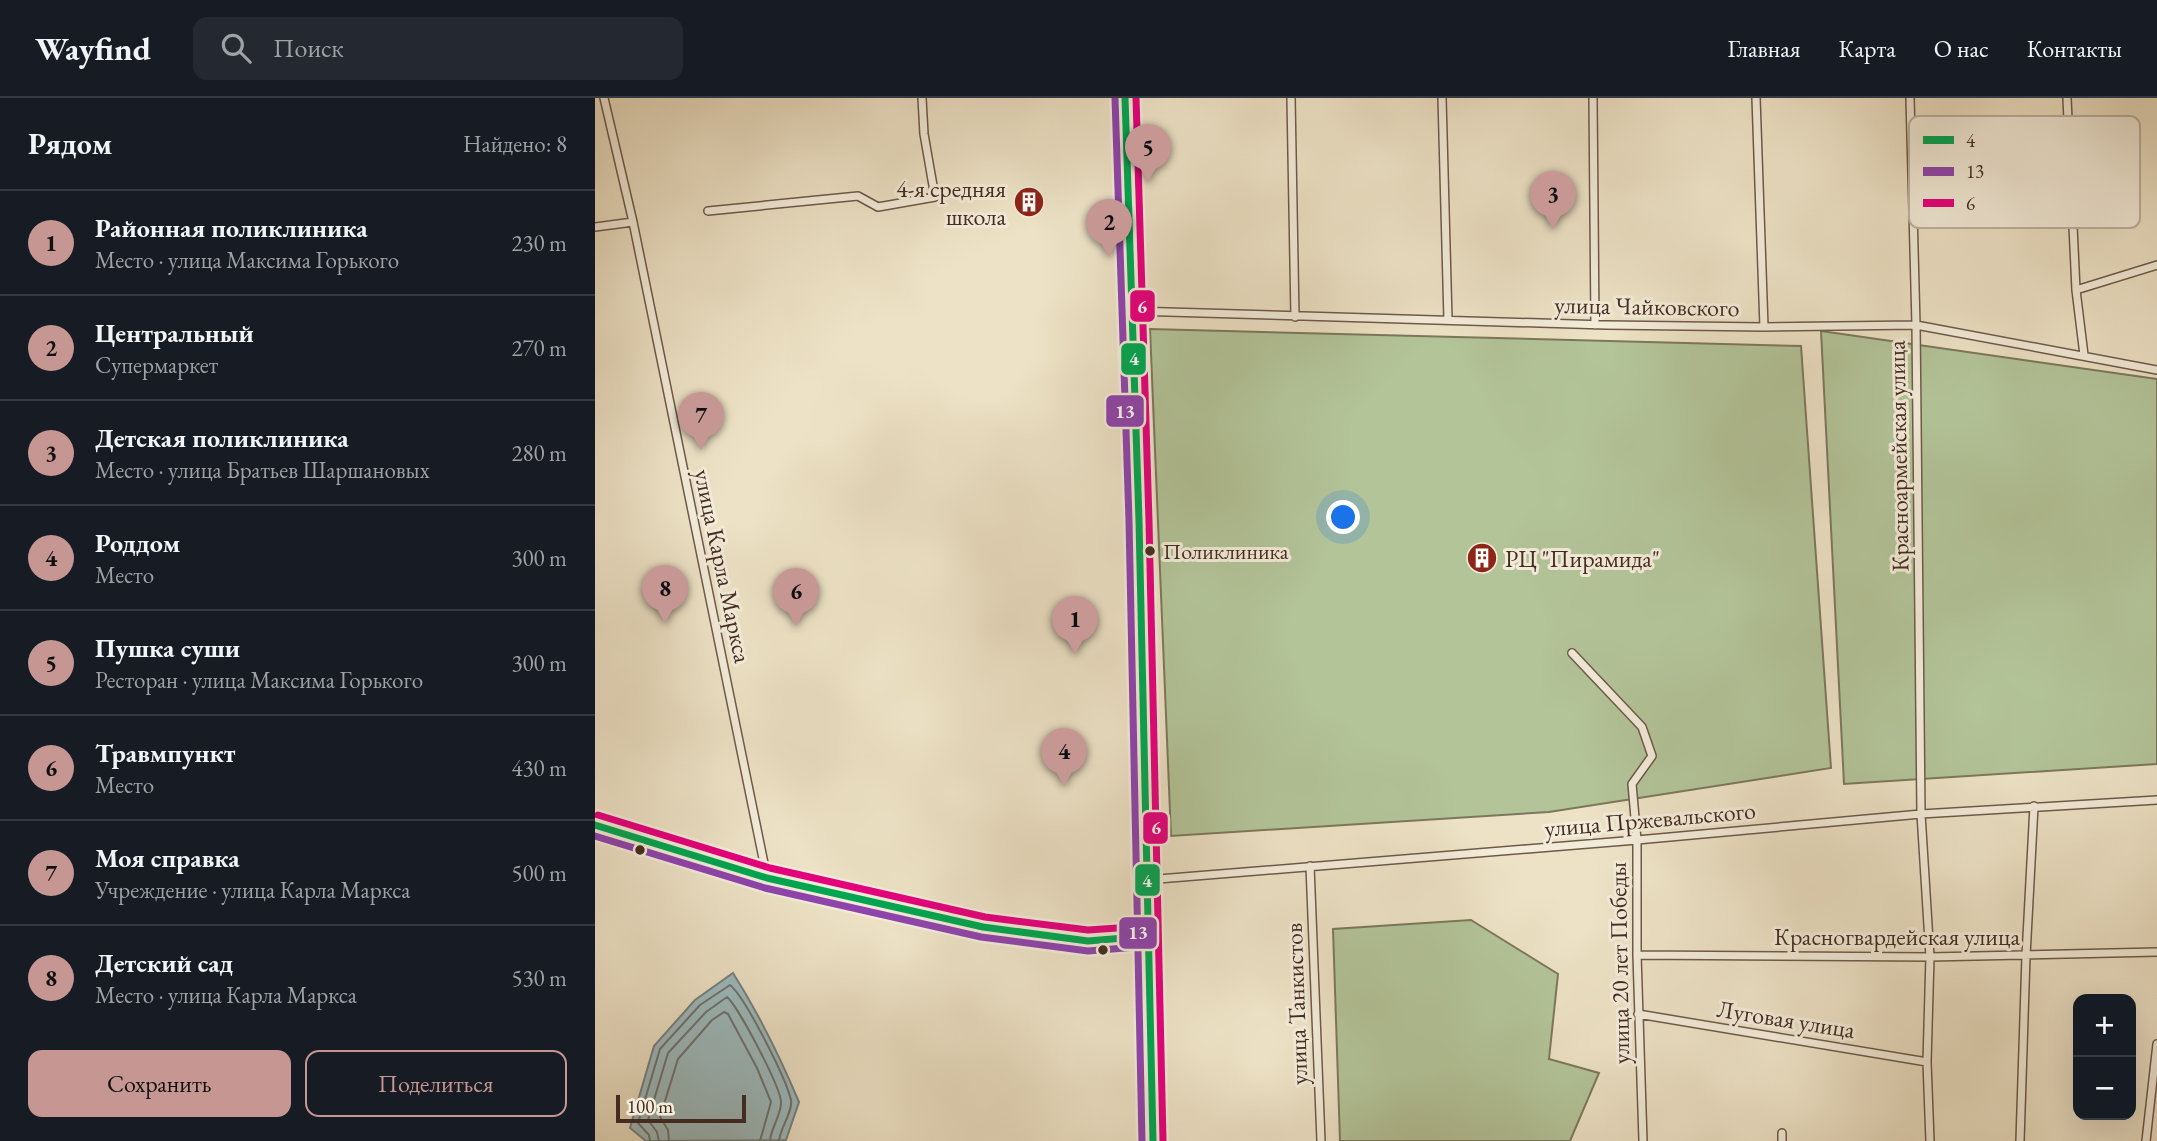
<!DOCTYPE html>
<html lang="ru">
<head>
<meta charset="utf-8">
<style>
  :root { --surface:#171b24; --page:#242831; --text:#f1f3f6; --muted:#9ea1a6; --line:#363941; --accent:#c59692 }
  body { margin:0; font-family:"EB Garamond",serif; background:var(--page); color:var(--text) }
  .controls { position:absolute; right:21px; bottom:21px; display:grid; overflow:hidden; border-radius:14px; box-shadow:0 7px 28px #0002 }
  .controls button { width:63px; height:63px; display:grid; place-items:center; padding:0; border:0; border-bottom:2px solid var(--line); background:var(--surface); color:var(--text); font:35px sans-serif }
  .scale { position:absolute; left:21px; bottom:18px; width:130px; box-sizing:border-box; padding-left:7px; border:4px solid #442c21; border-top:0; font-size:19px; line-height:24px; white-space:nowrap; color:#442c21; -webkit-text-stroke:5px #f3ecda; paint-order:stroke }
  .you { position:absolute; left:749px; top:420px; width:24px; height:24px; margin:-18px; border:5px solid #fff; border-radius:50%; background:#1a73e8; box-shadow:0 0 0 10px #1a73e833 }
  .badge { display:grid; place-items:center; width:46px; height:46px; border-radius:50%; background:var(--accent); color:#111; font-size:23px; font-weight:700 }
  .pin { position:absolute; translate:-50% -58px; filter:drop-shadow(0 2px 4px #0008) }
  .pin::after { content:''; position:absolute; top:37px; width:24px; height:21px; background:inherit; clip-path:polygon(0 0,100% 0,50% 100%) }
  .list { margin:0; padding:0; list-style:none }
  h2 { display:flex; justify-content:space-between; align-items:center; height:91px; margin:0; padding:0 28px; font-size:30px }
  h2 small { font-size:23px; font-weight:400; color:var(--muted) }
  .list li { display:grid; grid-template-columns:46px 1fr auto; gap:21px; align-items:center; box-sizing:border-box; height:105px; padding:0 28px; border-top:2px solid var(--line) }
  .list b { display:block; font-size:26px; white-space:nowrap }
  .list p { margin:0; font-size:23px; white-space:nowrap; color:var(--muted) }
  .list em { font-size:23px; font-style:normal; color:var(--muted) }
  .actions { display:flex; gap:14px; padding:21px 28px }
  .actions a { flex:1; padding:16px 0; border:2px solid var(--accent); border-radius:14px; text-align:center; font-size:24px; color:var(--accent) }
  .actions .main { background:var(--accent); color:#111 }
  .icon { flex:none; width:38px; height:38px; fill:none; stroke:currentColor; stroke-width:2; stroke-linecap:round; stroke-linejoin:round }
  .map { position:relative; flex:none; width:1562px; height:1043px; overflow:hidden }
  header { display:flex; align-items:center; gap:42px; box-sizing:border-box; height:98px; padding:0 35px; background:var(--surface); border-bottom:2px solid var(--line) }
  header strong { font-size:33px }
  nav { display:flex; gap:38px; margin-inline-start:auto; font-size:24px }
  .search { width:490px; height:63px; background:var(--page); display:flex; align-items:center; gap:18px; box-sizing:border-box; padding:0 24px; border-radius:14px; color:var(--muted); font-size:26px }
  main { display:flex }
  aside { flex:1; background:var(--surface) }
  .map>svg:first-child { display:block }
  .green { fill:#b3c499; stroke:#7c785d; stroke-width:2 }
  .water { fill:#9dbbbf; stroke:#798280; stroke-width:2 }
  .lines { fill:none; stroke-linecap:round; stroke-linejoin:round }
  .shore { stroke:#707470; stroke-width:2 }
  .street-casing { stroke:#6e5a4a; stroke-width:10 }
  .secondary-casing { stroke:#442c21; stroke-width:13 }
  .street { stroke:#f3ecda; stroke-width:7 }
  .secondary { stroke:#f3ecda; stroke-width:10 }
  .bus-1-casing { stroke:#f3ecda; stroke-width:12 }
  .bus-2-casing { stroke:#f3ecda; stroke-width:12 }
  .bus-3-casing { stroke:#f3ecda; stroke-width:12 }
  .bus-1 { stroke:#00a651; stroke-width:7 }
  .bus-2 { stroke:#8e44ad; stroke-width:7 }
  .bus-3 { stroke:#e5007d; stroke-width:7 }
  .bus-dot { fill:#442c21; stroke:#f3ecda; stroke-width:2.5 }
  .labels { text-anchor:middle; dominant-baseline:central; stroke-width:6; stroke-linejoin:round; paint-order:stroke }
  .bus-label { font-size:22px; fill:#442c21; stroke:#f3ecda; text-anchor:start }
  .poi-label { font-size:24px; fill:#442c21; stroke:#f3ecda; text-anchor:end }
  .street-label { font-size:24px; fill:#442c21; stroke:#f3ecda }
  .key { fill:#f3ecda; stroke:#beb2a2; stroke-width:2 }
  .key-label { font-size:19px; fill:#442c21 }
  .line-badge { stroke:#f3ecda; stroke-width:2.5 }
  .badge-label { font-size:19px; text-anchor:middle; font-weight:bold; fill:#fff }
</style>
</head>
<body>
<header>
<strong>Wayfind</strong>
<div class="search"><svg class="icon" aria-label="search" viewBox="0 0 24 24"><circle cx="10" cy="10" r="6"/><path d="M15 15l6 6"/></svg>Поиск</div>
<nav><a>Главная</a><a>Карта</a><a>О нас</a><a>Контакты</a></nav>
</header>
<main>
<aside>
<h2>Рядом<small>Найдено: 8</small></h2>
<ul class="list">
<li><span class="badge">1</span><div><b>Районная поликлиника</b><p>Место · улица Максима Горького</p></div><em>230 m</em></li>
<li><span class="badge">2</span><div><b>Центральный</b><p>Супермаркет</p></div><em>270 m</em></li>
<li><span class="badge">3</span><div><b>Детская поликлиника</b><p>Место · улица Братьев Шаршановых</p></div><em>280 m</em></li>
<li><span class="badge">4</span><div><b>Роддом</b><p>Место</p></div><em>300 m</em></li>
<li><span class="badge">5</span><div><b>Пушка суши</b><p>Ресторан · улица Максима Горького</p></div><em>300 m</em></li>
<li><span class="badge">6</span><div><b>Травмпункт</b><p>Место</p></div><em>430 m</em></li>
<li><span class="badge">7</span><div><b>Моя справка</b><p>Учреждение · улица Карла Маркса</p></div><em>500 m</em></li>
<li><span class="badge">8</span><div><b>Детский сад</b><p>Место · улица Карла Маркса</p></div><em>530 m</em></li>
</ul>
<div class="actions"><a class="main">Сохранить</a><a>Поделиться</a></div>
</aside>
<div class="map">
<svg width="1562" height="1043" viewBox="0 0 1562 1043">
  <rect width="100%" height="100%" fill="#ede2c6"/>
  <filter id="stains"><feTurbulence type="fractalNoise" baseFrequency=".00286" numOctaves="4"/><feColorMatrix values="0 0 0 0 .2 0 0 0 0 .09 0 0 0 0 .02 0 0 0 .5 -.17"/></filter>
  <radialGradient id="worn" r=".72"><stop offset=".6" stop-color="#630" stop-opacity="0"/><stop offset="1" stop-color="#630" stop-opacity=".3"/></radialGradient>
  <path class="green" d="M555 231 1206 248 1236 670 954 714 576 738Z
    M1226 233 1562 281V666L1249 686Z
    M876 822 963 876 954 961 1004 975 975 1043H745L738 831Z"/>
  <path class="water" d="M138 875C164 916 185 959 204 1004L191 1042 51 1043 35 1030 59 948 100 902Z"/>
  <g class="lines">
    <path class="shore" d="M55 1043 54 1037 43 1025 65 951 105 907 135 887C150 899 191 980 196 1002 198 1014 185 1030 184 1043
      M64 1043 62 1034 53 1022 73 955 111 914 132 899C143 908 188 993 186 1006 185 1019 176 1030 175 1043
      M74 1043 73 1032 65 1019 83 961 117 922 129 914 133 916 162 970 176 1004 165 1043"/>
    <g class="street-casing">
      <path id="street" d="M9 0 38 124 172 780
        M696 0 700 219
        M847 0 853 222
        M998 0 1000 227
        M1161 0 1169 229
        M1315 0 1321 227 1326 716 1335 859 1332 964 1335 1043
        M1472 0 1481 192 1489 257
        M113 113 263 98 283 109 340 99 329 36 327 0
        M0 129 38 124
        M1481 192 1562 167
        M538 213 1011 227 1169 229 1321 227 1562 272
        M977 555 1047 629 1057 658 1037 686 1042 742V857L1048 1043
        M715 768 726 1043
        M551 782 1042 742 1326 716 1562 702
        M553 838 558 1043
        M1042 857 1335 859 1562 854
        M1043 916 1332 964
        M1187 1035V1043
        M1425 1043 1431 858 1439 708
        M1551 1043 1562 946"/>
    </g>
    <g class="secondary-casing">
      <path id="secondary" d="M0 727 172 780 388 829 493 843 553 838 530 0"/>
    </g>
    <use href="#street" class="street"/>
    <use href="#secondary" class="secondary"/>
    <g class="bus-1-casing">
      <path id="bus-1" d="M530 0 544 423 558 1043
        M0 727 172 780 388 829 493 843 553 838"/>
    </g>
    <g class="bus-2-casing">
      <path id="bus-2" d="M520 0 534 423 547 1043
        M0 738 170 790 386 839 493 853 554 848"/>
    </g>
    <g class="bus-3-casing">
      <path id="bus-3" d="M541 0 554 423 568 1043
        M3 717 175 770 390 819 493 832 552 828"/>
    </g>
    <use href="#bus-1" class="bus-1"/>
    <use href="#bus-2" class="bus-2"/>
    <use href="#bus-3" class="bus-3"/>
  </g>
  <defs>
    <g id="building-disc" transform="scale(1.575)"><circle r="9.5" fill="#8f2418" stroke="#f3ecda"/><path d="M-4-6H4V6H1V3H-1V6H-4ZM-2.5-4.3h1.7v1.8h-1.7ZM.8-4.3h1.7v1.8H.8ZM-2.5-1h1.7V.8h-1.7ZM.8-1h1.7V.8H.8Z" fill="#fff"/></g>
  </defs>
  <g fill-rule="evenodd">
    <use href="#building-disc" x="434" y="104"/>
    <use href="#building-disc" x="887" y="460"/>
  </g>
  <g class="bus-dot">
    <circle cx="555" cy="453" r="6"/>
    <circle cx="45" cy="752" r="6"/>
    <circle cx="508" cy="852" r="6"/>
  </g>
  <g class="labels">
    <g class="bus-label">
      <text x="568" y="453">Поликлиника</text>
    </g>
    <g class="poi-label">
      <text x="411" y="90">4-я средняя<tspan x="411" dy="28">школа</tspan></text>
      <text x="910" y="460" text-anchor="start">РЦ "Пирамида"</text>
    </g>
    <g class="street-label">
      <text transform="translate(1052 208) rotate(1)">улица Чайковского</text>
      <text transform="translate(1303 358) rotate(-91)">Красноармейская улица</text>
      <text transform="translate(128 468) rotate(78)">улица Карла Маркса</text>
      <text transform="translate(1055 721) rotate(-5)">улица Пржевальского</text>
      <text x="1302" y="838">Красногвардейская улица</text>
      <text transform="translate(1024 865) rotate(-91)">улица 20 лет Победы</text>
      <text transform="translate(701 906) rotate(-92)">улица Танкистов</text>
      <text transform="translate(1191 921) rotate(9)">Луговая улица</text>
    </g>
  </g>
  <rect x="1314" y="18" width="231" height="112" rx="10" class="key"/>
  <rect x="1328" y="38" width="31" height="8" fill="#00a651"/>
  <rect x="1328" y="69" width="31" height="9" fill="#8e44ad"/>
  <rect x="1328" y="101" width="31" height="8" fill="#e5007d"/>
  <g class="key-label">
    <text x="1371" y="49">4</text>
    <text x="1371" y="80">13</text>
    <text x="1371" y="112">6</text>
  </g>
  <g class="line-badge">
    <rect x="534" y="191" width="27" height="34" rx="7" fill="#e5007d"/>
    <rect x="525" y="244" width="27" height="34" rx="7" fill="#00a651"/>
    <rect x="510" y="296" width="40" height="34" rx="7" fill="#8e44ad"/>
    <rect x="547" y="713" width="27" height="34" rx="7" fill="#e5007d"/>
    <rect x="539" y="765" width="27" height="34" rx="7" fill="#00a651"/>
    <rect x="523" y="818" width="40" height="34" rx="7" fill="#8e44ad"/>
  </g>
  <g class="badge-label">
    <text x="547" y="215">6</text>
    <text x="539" y="267">4</text>
    <text x="530" y="320">13</text>
    <text x="561" y="736">6</text>
    <text x="552" y="789">4</text>
    <text x="543" y="841">13</text>
  </g>
  <rect width="100%" height="100%" filter="url(#stains)"/>
  <rect width="100%" height="100%" fill="url(#worn)"/>
</svg>
<div class="controls">
<button>+</button>
<button>−</button>
</div>
<div class="scale">100 m</div>
<div class="you"></div>
<div class="pin badge" style="left:480px;top:556px">1</div>
<div class="pin badge" style="left:514px;top:159px">2</div>
<div class="pin badge" style="left:958px;top:131px">3</div>
<div class="pin badge" style="left:469px;top:688px">4</div>
<div class="pin badge" style="left:553px;top:84px">5</div>
<div class="pin badge" style="left:201px;top:528px">6</div>
<div class="pin badge" style="left:106px;top:352px">7</div>
<div class="pin badge" style="left:70px;top:525px">8</div>
</div>
</main>
</body>
</html>
